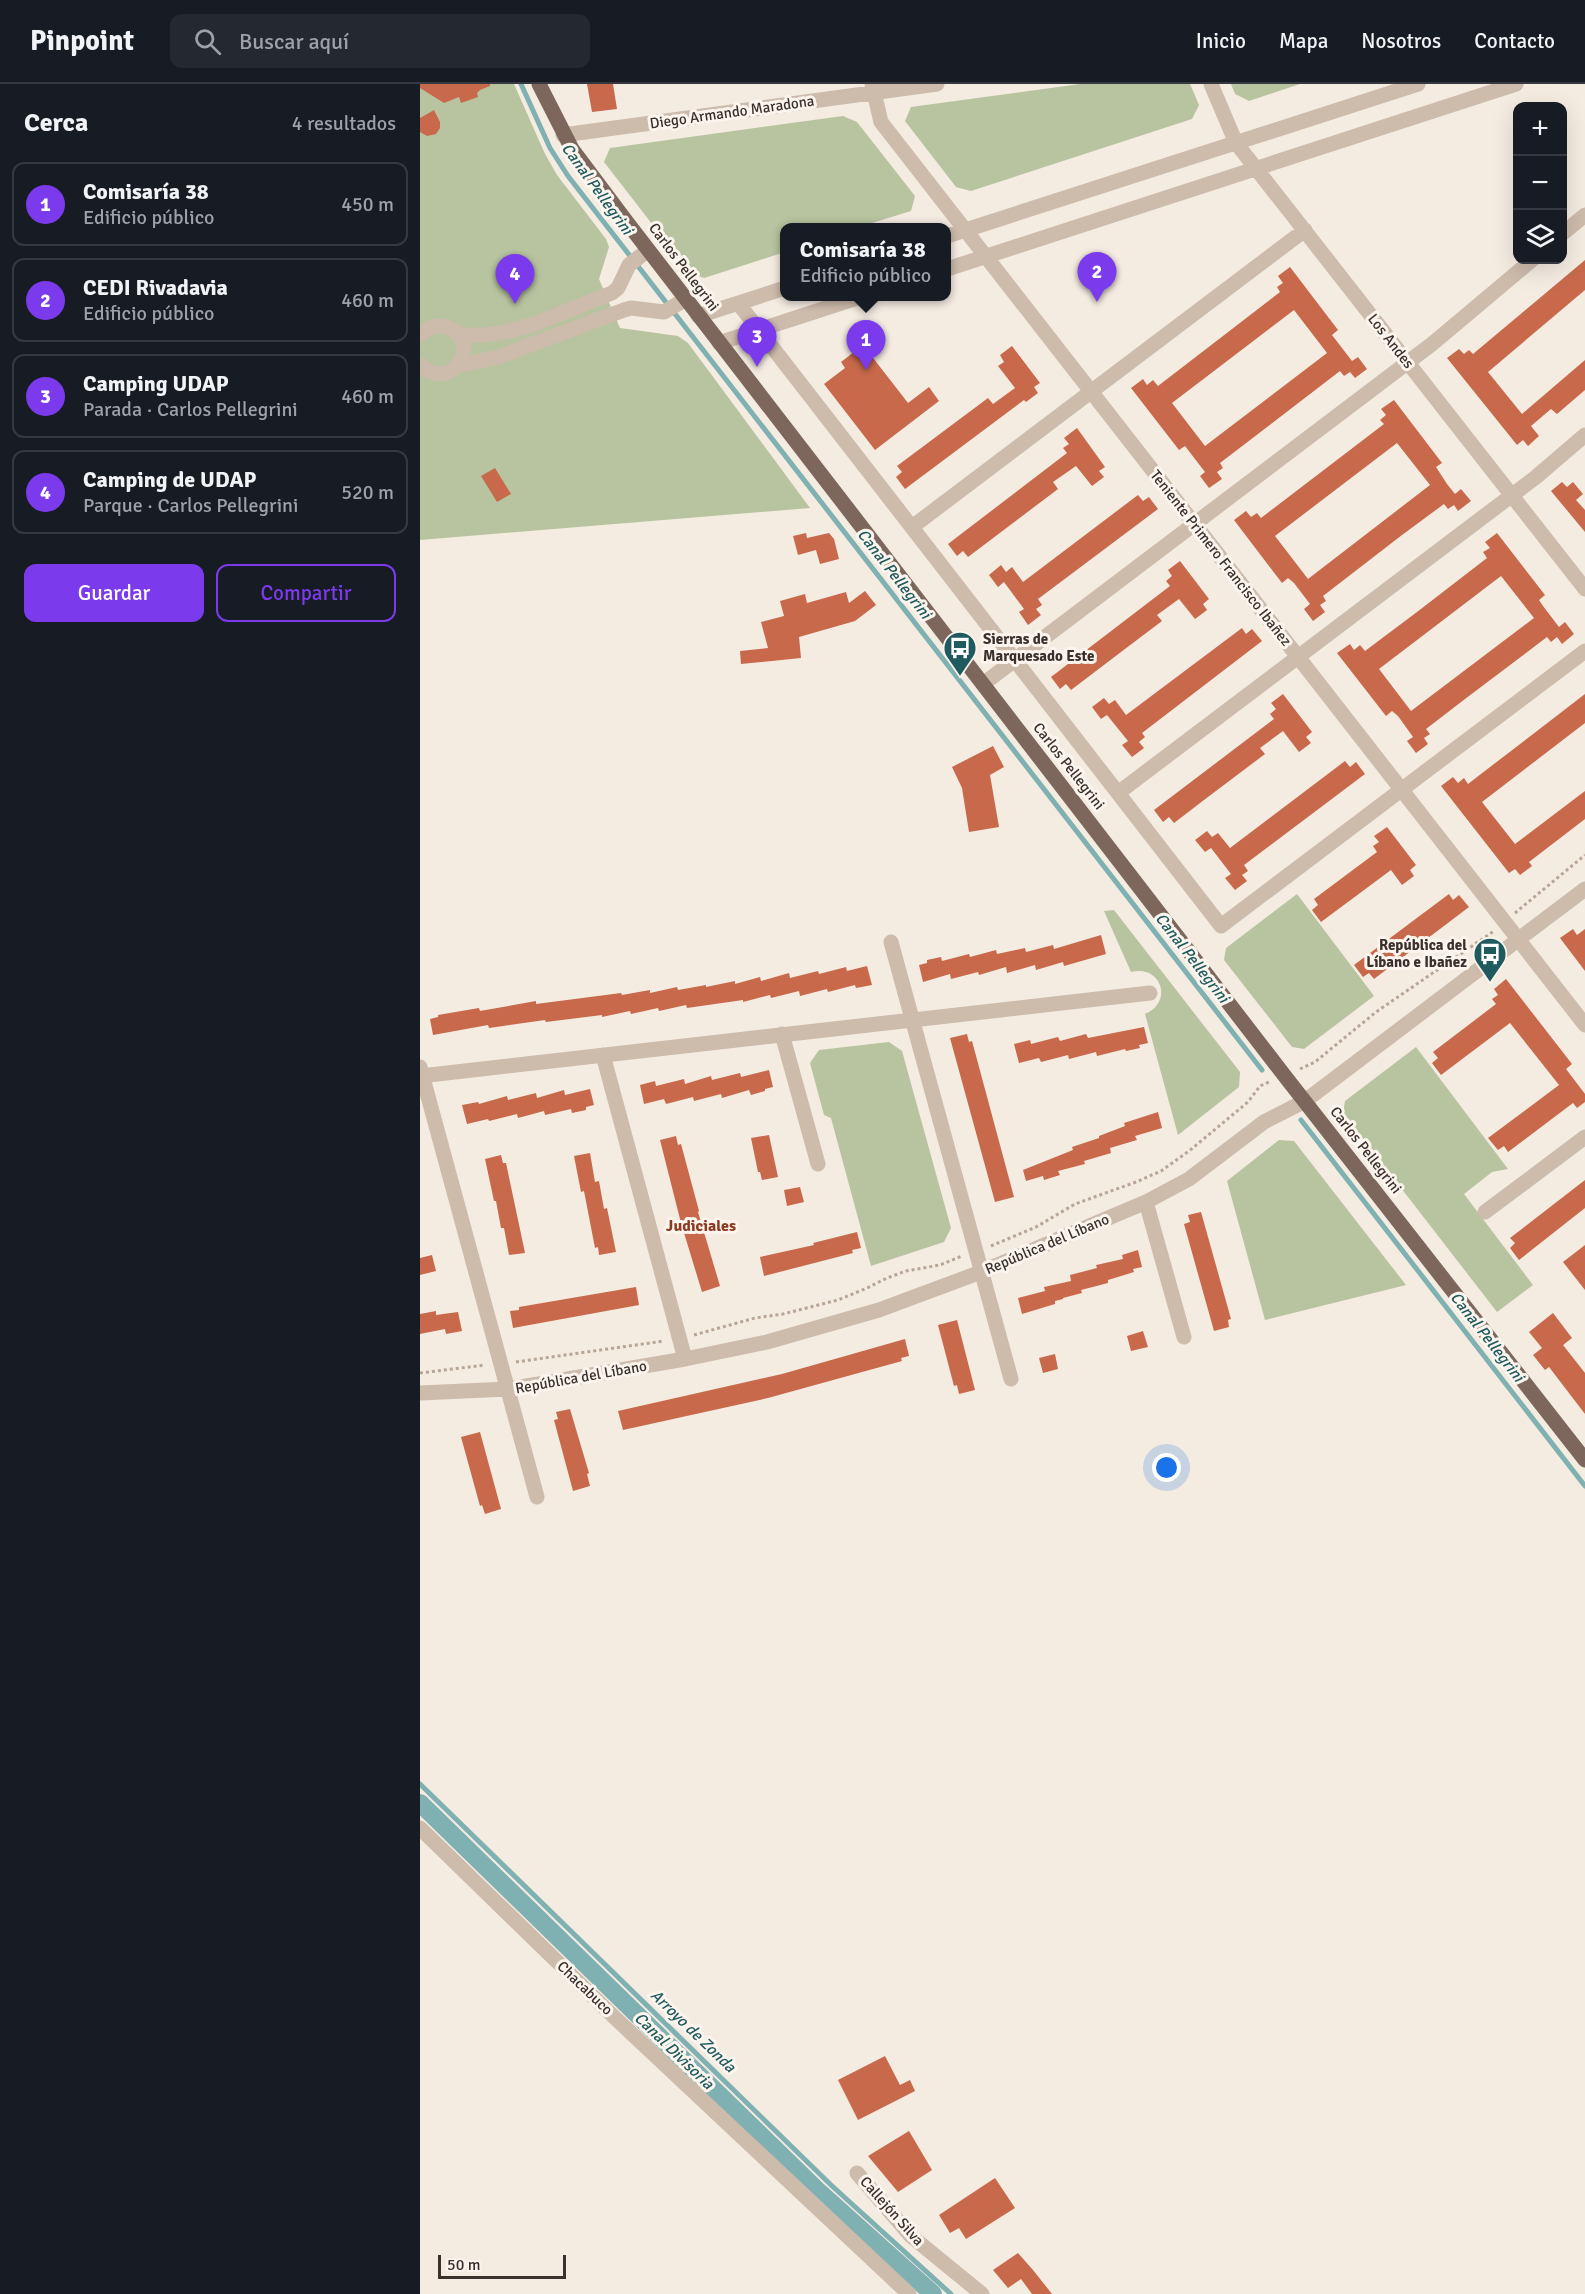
<!DOCTYPE html>
<html lang="es">
<head>
<meta charset="utf-8">
<style>
  :root { --surface:#171b24; --page:#242831; --text:#f1f3f6; --muted:#9ea1a6; --line:#363941; --accent:#7c3aed }
  body { margin:0; font-family:Signika,sans-serif; background:var(--page); color:var(--text) }
  .controls { position:absolute; right:18px; top:18px; display:grid; overflow:hidden; border-radius:12px; box-shadow:0 6px 24px #0002 }
  .controls button { width:54px; height:54px; display:grid; place-items:center; padding:0; border:0; border-bottom:2px solid var(--line); background:var(--surface); color:var(--text); font:30px sans-serif }
  .scale { position:absolute; left:18px; bottom:15px; width:128px; box-sizing:border-box; padding-left:6px; border:3px solid #3b302b; border-top:0; font-size:16px; line-height:21px; white-space:nowrap; color:#3b302b; -webkit-text-stroke:4px #fbf5ee; paint-order:stroke }
  .you { position:absolute; left:747px; top:1384px; width:21px; height:21px; margin:-15px; border:4px solid #fff; border-radius:50%; background:#1a73e8; box-shadow:0 0 0 9px #1a73e833 }
  .badge { display:grid; place-items:center; width:39px; height:39px; border-radius:50%; background:var(--accent); color:#fff; font-size:20px; font-weight:700 }
  .pin { position:absolute; translate:-50% -50px; filter:drop-shadow(0 2px 3px #0008) }
  .pin::after { content:''; position:absolute; top:32px; width:21px; height:18px; background:inherit; clip-path:polygon(0 0,100% 0,50% 100%) }
  .popup { position:absolute; left:360px; top:139px; width:171px; height:78px; box-sizing:border-box; display:grid; place-content:center; border-radius:12px; background:var(--surface); filter:drop-shadow(0 2px 4px #0005); font-size:20px; white-space:nowrap; color:var(--muted) }
  .popup b { font-size:22px; color:var(--text) }
  .popup::after { content:''; position:absolute; left:50%; top:100%; margin-left:-12px; border:12px solid transparent; border-top-color:var(--surface) }
  .list { margin:0; padding:0; list-style:none }
  h2 { display:flex; justify-content:space-between; align-items:center; height:78px; margin:0; padding:0 24px; font-size:26px }
  h2 small { font-size:20px; font-weight:400; color:var(--muted) }
  .list li { display:grid; grid-template-columns:39px 1fr auto; gap:18px; align-items:center; box-sizing:border-box; height:84px; margin:0 12px 12px; padding:0 12px; border:2px solid var(--line); border-radius:12px }
  .list b { display:block; font-size:22px; white-space:nowrap }
  .list p { margin:0; font-size:20px; white-space:nowrap; color:var(--muted) }
  .list em { font-size:20px; font-style:normal; color:var(--muted) }
  .actions { display:flex; gap:12px; padding:18px 24px }
  .actions a { flex:1; padding:14px 0; border:2px solid var(--accent); border-radius:12px; text-align:center; font-size:21px; color:var(--accent) }
  .actions .main { background:var(--accent); color:#fff }
  .icon { flex:none; width:33px; height:33px; fill:none; stroke:currentColor; stroke-width:2; stroke-linecap:round; stroke-linejoin:round }
  .map { position:relative; flex:none; width:1165px; height:2210px; overflow:hidden }
  header { display:flex; align-items:center; gap:36px; box-sizing:border-box; height:84px; padding:0 30px; background:var(--surface); border-bottom:2px solid var(--line) }
  header strong { font-size:28px }
  nav { display:flex; gap:33px; margin-inline-start:auto; font-size:21px }
  .search { width:420px; height:54px; background:var(--page); display:flex; align-items:center; gap:15px; box-sizing:border-box; padding:0 21px; border-radius:12px; color:var(--muted); font-size:22px }
  main { display:flex }
  aside { flex:1; background:var(--surface) }
  .map>svg:first-child { display:block }
  .green { fill:#b8c4a0 }
  .lines { fill:none; stroke-linecap:round; stroke-linejoin:round }
  .stream { stroke:#7fb0b2; stroke-width:5 }
  .canal { stroke:#7fb0b2; stroke-width:18 }
  .building { fill:#c8694b; fill-rule:evenodd }
  .path { stroke:#b9a596; stroke-width:3; stroke-dasharray:3 3; stroke-linecap:butt }
  .minor { stroke:#cdbbac; stroke-width:15 }
  .major { stroke:#7d675c; stroke-width:15 }
  .labels { text-anchor:middle; dominant-baseline:central; stroke-width:6; stroke-linejoin:round; paint-order:stroke }
  .street-label { font-size:15px; fill:#3b302b; stroke:#fbf5ee }
  .poi-label { font-size:15px; font-weight:bold; fill:#3b302b; stroke:#fbf5ee; text-anchor:start }
  .water-label { font-size:16px; font-style:italic; fill:#1f5a5e; stroke:#fbf5ee }
  .neighbourhood-label { font-size:16px; font-weight:bold; fill:#8c3b22; stroke:#fbf5ee }
</style>
</head>
<body>
<header>
<strong>Pinpoint</strong>
<div class="search"><svg class="icon" aria-label="search" viewBox="0 0 24 24"><circle cx="10" cy="10" r="6"/><path d="M15 15l6 6"/></svg>Buscar aquí</div>
<nav><a>Inicio</a><a>Mapa</a><a>Nosotros</a><a>Contacto</a></nav>
</header>
<main>
<aside>
<h2>Cerca<small>4 resultados</small></h2>
<ul class="list">
<li><span class="badge">1</span><div><b>Comisaría 38</b><p>Edificio público</p></div><em>450 m</em></li>
<li><span class="badge">2</span><div><b>CEDI Rivadavia</b><p>Edificio público</p></div><em>460 m</em></li>
<li><span class="badge">3</span><div><b>Camping UDAP</b><p>Parada · Carlos Pellegrini</p></div><em>460 m</em></li>
<li><span class="badge">4</span><div><b>Camping de UDAP</b><p>Parque · Carlos Pellegrini</p></div><em>520 m</em></li>
</ul>
<div class="actions"><a class="main">Guardar</a><a>Compartir</a></div>
</aside>
<div class="map">
<svg width="1165" height="2210" viewBox="0 0 1165 2210">
  <rect width="100%" height="100%" fill="#f4ebe1"/>
  <path class="green" d="M0 0H94L125 70 137 91 186 155 189 163 179 195 200 244 258 252 268 259 390 424 0 456Z
    M660 0H770L779 21 772 35 551 107 536 103 485 37 491 23Z
    M811 0H880L829 17 815 10Z
    M423 32 437 38 495 112 491 127 439 143 365 144V168L284 194 270 189 184 78 190 64Z
    M877 810 954 912 884 965 872 963 804 876 806 864Z
    M694 826 820 988 819 1003 758 1051 725 930C754 918 741 880 711 888L684 827Z
    M469 958 482 967 531 1144 524 1158 451 1182 411 1034 404 1031 390 979 399 966Z
    M996 963 1088 1085 1072 1088 1044 1110 1113 1201 1077 1228 923 1029 925 1017Z
    M859 1056 874 1057 986 1201 845 1236 807 1097Z"/>
  <g class="lines">
    <path class="stream" d="M101 0 130 64 148 92 842 986
      M881 1036 1165 1402
      M0 1700 411 2101 531 2210"/>
    <path class="canal" d="M0 1719 398 2107 513 2210"/>
  </g>
  <path class="building" d="M0 0H70V2L60 6 57 9 58 13 41 19 39 13 24 19 0 4Z
    M167 0H193L197 25 172 28Z
    M14 26 20 38V44L16 50 7 52 0 48V34Z
    M1165 176V206L1068 288 1102 330 1165 276V306L1137 330 1131 325 1111 342 1119 352 1108 362 1103 356 1097 361 1027 274 1039 265 1044 270 1049 266 1053 270Z
    M870 183 918 246 912 251 932 277 938 273 947 285 935 294 930 288 924 292 920 287 800 379 803 384 797 388 802 395 789 404 780 392 785 388 765 362 759 366 711 304 723 295 727 301 733 296 738 302 860 208 857 203 863 199 858 192ZM874 226 907 269 785 362 752 319Z
    M443 261 488 319 509 303 519 317 455 366 404 300 425 284 421 278Z
    M592 262 620 299 614 303 618 309 606 318 604 316 485 405 476 393 482 388 477 382 568 314 573 320 595 304 578 282 584 278 580 271Z
    M974 316 1022 379 1016 383 1027 400 1035 410 1041 405 1051 417 1038 427 1034 421 1028 425 1024 420 982 451 903 512 906 517 900 521 905 528 893 537 884 525 890 520 874 499 868 494 862 499 814 436 826 427 831 433 837 429 841 434 964 340 960 336 966 331 961 325ZM977 359 1010 401 888 495 855 452Z
    M657 344 685 383 679 387 684 393 672 402 656 382 633 398 638 405 548 473 543 467 537 472 528 460 647 369 643 364 649 360 644 354Z
    M75 384 91 410 77 418 61 392Z
    M1142 398 1147 403 1153 398 1163 410 1156 416 1165 426V448L1131 407Z
    M718 411 723 417 729 413 738 425 618 515 622 521 616 525 621 531 608 541 599 528 604 525 584 498 578 503 569 491 581 481 586 488 592 483 603 498Z
    M386 449 387 454 409 449 414 455 419 475 400 480 396 466 378 471 373 452Z
    M1077 449 1125 511 1119 516 1123 522 1139 543 1145 538 1154 550 1142 560 1137 553 1131 558 1127 553 1045 615 1006 645 1010 650 1004 654 1008 660 996 669 987 657 993 653 978 632 972 627 966 632 917 569 930 560 934 566 940 561 945 567 997 528 1067 474 1063 468 1070 464 1065 458ZM1081 492 1114 534 991 627 959 585Z
    M760 477 789 515 783 520 787 526 775 535 759 515 737 531 742 537 701 568 651 606 646 600 640 605 631 593 750 502 746 497 752 492 748 486Z
    M445 507 456 521 435 537 379 553 381 574 321 580 320 567 348 564 341 538 364 532 360 517 385 510 387 519 426 508 429 519Z
    M822 544 826 550 832 545 842 557 722 649 725 653 719 658 724 664 712 673 702 661 708 657 687 631 681 635 672 623 684 614 689 620 695 616 706 631Z
    M863 610 892 648 886 653 891 659 879 668 863 647 840 664 845 670 784 716 754 739 749 733 743 738 734 726 854 635 850 630 856 625 851 619Z
    M1165 610V639L1062 718 1095 760 1165 707V735L1109 778 1112 782 1100 791 1095 785 1089 789 1021 702 1033 693 1038 699 1044 694 1048 700Z
    M573 662 584 683 570 691 579 743 549 748 542 704 532 683Z
    M925 677 930 683 936 678 945 690 824 781 828 787 822 791 827 797 815 806 805 794 811 790 791 764 785 768 775 756 787 747 792 753 798 749 810 764Z
    M967 743 996 781 990 786 994 792 982 801 971 786 901 838 892 826 898 821 894 815 957 768 953 762 959 758 954 752Z
    M1029 810 1033 816 1039 811 1049 823 954 895 949 889 943 893 934 881Z
    M1153 845 1157 851 1165 845V887L1140 854Z
    M681 851 686 870 644 882 643 878 616 886 615 881 587 889 586 883 559 891 558 888 531 895 530 890 503 898 499 881 507 879V876L521 873 522 877 549 870 550 873 576 866 577 870 605 864 606 868 633 861 634 865Z
    M447 882 452 901 436 904 435 901 408 908 407 905 380 912 379 907 351 914 350 911 323 918V916L267 924 266 921 239 927 238 924 211 930 210 927 182 933V931L126 938 125 936 69 944 68 941 13 951 10 935 18 933V931L59 924 60 927 116 917V920L201 909 202 911 230 906V909L257 903 258 906 286 901V903L315 897V900L340 893 341 897 369 889 370 894 398 887 399 890 426 883 427 887Z
    M1086 895 1152 980 1146 985 1165 1010V1018L1157 1024 1153 1019 1088 1068 1084 1062 1078 1066 1068 1054 1139 1001 1090 939 1021 991 1012 979 1018 974 1013 968 1076 920 1072 915 1078 911 1074 905Z
    M724 943 728 959 719 961 720 964 706 967 705 965 677 972 676 968 649 975 648 971 621 978 619 974 599 979 594 960 610 956 611 960 638 953 640 957 666 950 668 954Z
    M547 950 549 958 552 957 594 1113 575 1118 530 954Z
    M349 986 353 1003 345 1005V1007L331 1011 329 1006 302 1014 301 1010 274 1017 273 1013 246 1020 244 1015 224 1020 220 1001 235 997 236 1002 264 995 265 1000 291 992 292 996 320 989 321 993Z
    M170 1005 174 1021 166 1023V1026L152 1029 151 1025 125 1031 124 1027 98 1034 97 1030 69 1037 68 1035 47 1040 42 1021 58 1018 59 1020 87 1012 88 1016 116 1009 117 1014 144 1006 145 1011Z
    M738 1028 742 1044 715 1052 717 1056 690 1064 691 1069 664 1077 665 1080 638 1087 640 1091 624 1096 623 1092 606 1097 603 1086 653 1066 652 1063 679 1054V1052L705 1042 704 1039Z
    M349 1051 358 1093 342 1096 340 1088H338L331 1054Z
    M256 1052 258 1061 261 1060 279 1127 278 1128 300 1202 282 1208 261 1139 240 1056Z
    M170 1069 175 1098 179 1097 184 1125 187 1124 196 1168 179 1171 178 1163 175 1164 164 1107 161 1108 154 1072Z
    M81 1071 83 1079H86L105 1169 89 1171 84 1144H81L76 1117H74L65 1075Z
    M1165 1096V1124L1099 1176 1090 1164 1095 1159 1090 1154Z
    M380 1103 384 1118 367 1122 364 1106Z
    M781 1128 811 1235 808 1236 809 1243 794 1247 764 1140 770 1138 768 1131Z
    M437 1148 441 1164 432 1166 433 1169 344 1192 340 1173 394 1161 393 1159Z
    M1165 1161V1206L1143 1178Z
    M718 1166 722 1183 713 1185 714 1188 688 1196V1199L661 1206 662 1209 643 1214V1215L635 1217V1220L602 1230 598 1214 625 1207 624 1203 651 1197 650 1191 677 1184 676 1181 703 1175 702 1171Z
    M12 1171 16 1187 0 1191V1174Z
    M216 1203 219 1221 93 1244 90 1227 99 1226V1223Z
    M16 1227V1231L38 1228 42 1247 26 1250 25 1245 0 1250V1230Z
    M1133 1229 1152 1254 1143 1261 1165 1289V1330L1129 1283 1125 1286 1113 1271 1122 1264 1109 1248Z
    M537 1236 555 1306 539 1310 537 1301 534 1302 518 1241Z
    M723 1247 728 1263 711 1267 707 1252Z
    M485 1255 489 1272 481 1274 482 1277 348 1314 203 1346 198 1327 362 1290Z
    M635 1270 638 1285 623 1289 619 1274Z
    M150 1325 169 1389 167 1390 170 1402 153 1407 134 1336 138 1335 136 1328Z
    M60 1348 81 1425 65 1430 62 1421 60 1422 41 1353Z
    M465 1972 480 2001 490 1996 495 2007 438 2036 418 1996Z
    M489 2047 512 2086 478 2108 448 2072Z
    M575 2094 595 2124 546 2155 539 2144 530 2149 519 2131Z
    M598 2169 613 2186 632 2210H612L601 2195 588 2204 573 2186Z"/>
  <g class="lines">
    <path class="path" d="M1095 829 1165 771
      M880 985 895 978 956 928 1074 847
      M571 1162 616 1143 655 1120 716 1098 741 1087 769 1067 828 1018 840 1002 851 997
      M274 1251 335 1234 363 1230 418 1216 447 1204 467 1194 486 1187 520 1181 542 1172
      M96 1278 244 1257
      M0 1289 65 1281"/>
    <path class="minor" d="M452 0 461 38 1165 941
      M791 0 816 59 1165 505
      M143 51 517 0
      M1142 150 1165 131
      M527 152 998 0
      M527 185 1096 0
      M318 219 801 842 1165 567
      M278 232 365 204
      M37 250C90 258 143 227 192 209L198 204 209 181 228 166
      M0 251C7 244 16 240 26 243 63 254 35 311 0 281
      M299 259 443 212
      M37 282 78 273 204 226 211 224 244 228 266 215
      M492 443 885 146
      M563 600 1012 260 1112 176
      M698 709 1116 393 1165 351
      M471 858 591 1295
      M362 950 398 1080
      M183 971 265 1275
      M0 983 117 1413
      M0 992 730 909
      M726 1118 764 1253
      M1065 1128 1165 1053
      M0 1309 88 1305 265 1275 347 1258 459 1226 561 1188 726 1118 769 1095 844 1038 885 1017 1165 805
      M0 1744 192 1931 489 2210
      M437 2089 491 2152 562 2210"/>
    <path class="major" d="M119 0 152 65 206 137 864 991 1165 1376"/>
  </g>
  <defs>
    <g id="bus-pin" transform="scale(1.725)"><path d="M0 17L-7.5 6A9.5 9.5 0 1 1 7.5 6Z" fill="#1f5a5e" stroke="#fbf5ee"/><path d="M-5-6H5V4H4V6H2V4H-2V6H-4V4H-5ZM-3.5-4V0h7V-4ZM-3.5 1.2v1.5H-2V1.2ZM2 1.2v1.5H3.5V1.2Z" fill="#fff"/></g>
  </defs>
  <g fill-rule="evenodd">
    <use href="#bus-pin" x="540" y="564"/>
    <use href="#bus-pin" x="1070" y="870"/>
  </g>
  <g class="labels">
    <g class="street-label">
      <text transform="translate(312 28) rotate(-8)">Diego Armando Maradona</text>
      <text transform="translate(264 183) rotate(53)">Carlos Pellegrini</text>
      <text transform="translate(971 257) rotate(52)">Los Andes</text>
      <text transform="translate(801 474) rotate(52)">Teniente Primero Francisco Ibañez</text>
      <text transform="translate(649 682) rotate(52)">Carlos Pellegrini</text>
      <text transform="translate(946 1066) rotate(52)">Carlos Pellegrini</text>
      <text transform="translate(627 1160) rotate(-23)">República del Líbano</text>
      <text transform="translate(161 1293) rotate(-10)">República del Líbano</text>
      <text transform="translate(165 1904) rotate(44)">Chacabuco</text>
      <text transform="translate(472 2127) rotate(48)">Callejón Silva</text>
    </g>
    <g class="poi-label">
      <text x="563" y="555">Sierras de<tspan x="563" dy="17">Marquesado Este</tspan></text>
      <text x="1047" y="861" text-anchor="end">República del<tspan x="1047" dy="17">Líbano e Ibañez</tspan></text>
    </g>
    <g class="water-label">
      <text transform="translate(177 105) rotate(54)">Canal Pellegrini</text>
      <text transform="translate(474 490) rotate(52)">Canal Pellegrini</text>
      <text transform="translate(772 874) rotate(52)">Canal Pellegrini</text>
      <text transform="translate(1067 1253) rotate(52)">Canal Pellegrini</text>
      <text transform="translate(273 1947) rotate(44)">Arroyo de Zonda</text>
      <text transform="translate(254 1967) rotate(44)">Canal Divisoria</text>
    </g>
    <g class="neighbourhood-label">
      <text x="281" y="1142">Judiciales</text>
    </g>
  </g>
</svg>
<div class="controls">
<button>+</button>
<button>−</button>
<button><svg class="icon" aria-label="layers" viewBox="0 0 24 24"><path d="M12 4l9 5-9 5-9-5zM3 14l9 5 9-5"/></svg></button>
</div>
<div class="scale">50 m</div>
<div class="you"></div>
<div class="pin badge" style="left:446px;top:286px">1</div>
<div class="popup"><b>Comisaría 38</b>Edificio público</div>
<div class="pin badge" style="left:677px;top:218px">2</div>
<div class="pin badge" style="left:337px;top:283px">3</div>
<div class="pin badge" style="left:95px;top:220px">4</div>
</div>
</main>
</body>
</html>
